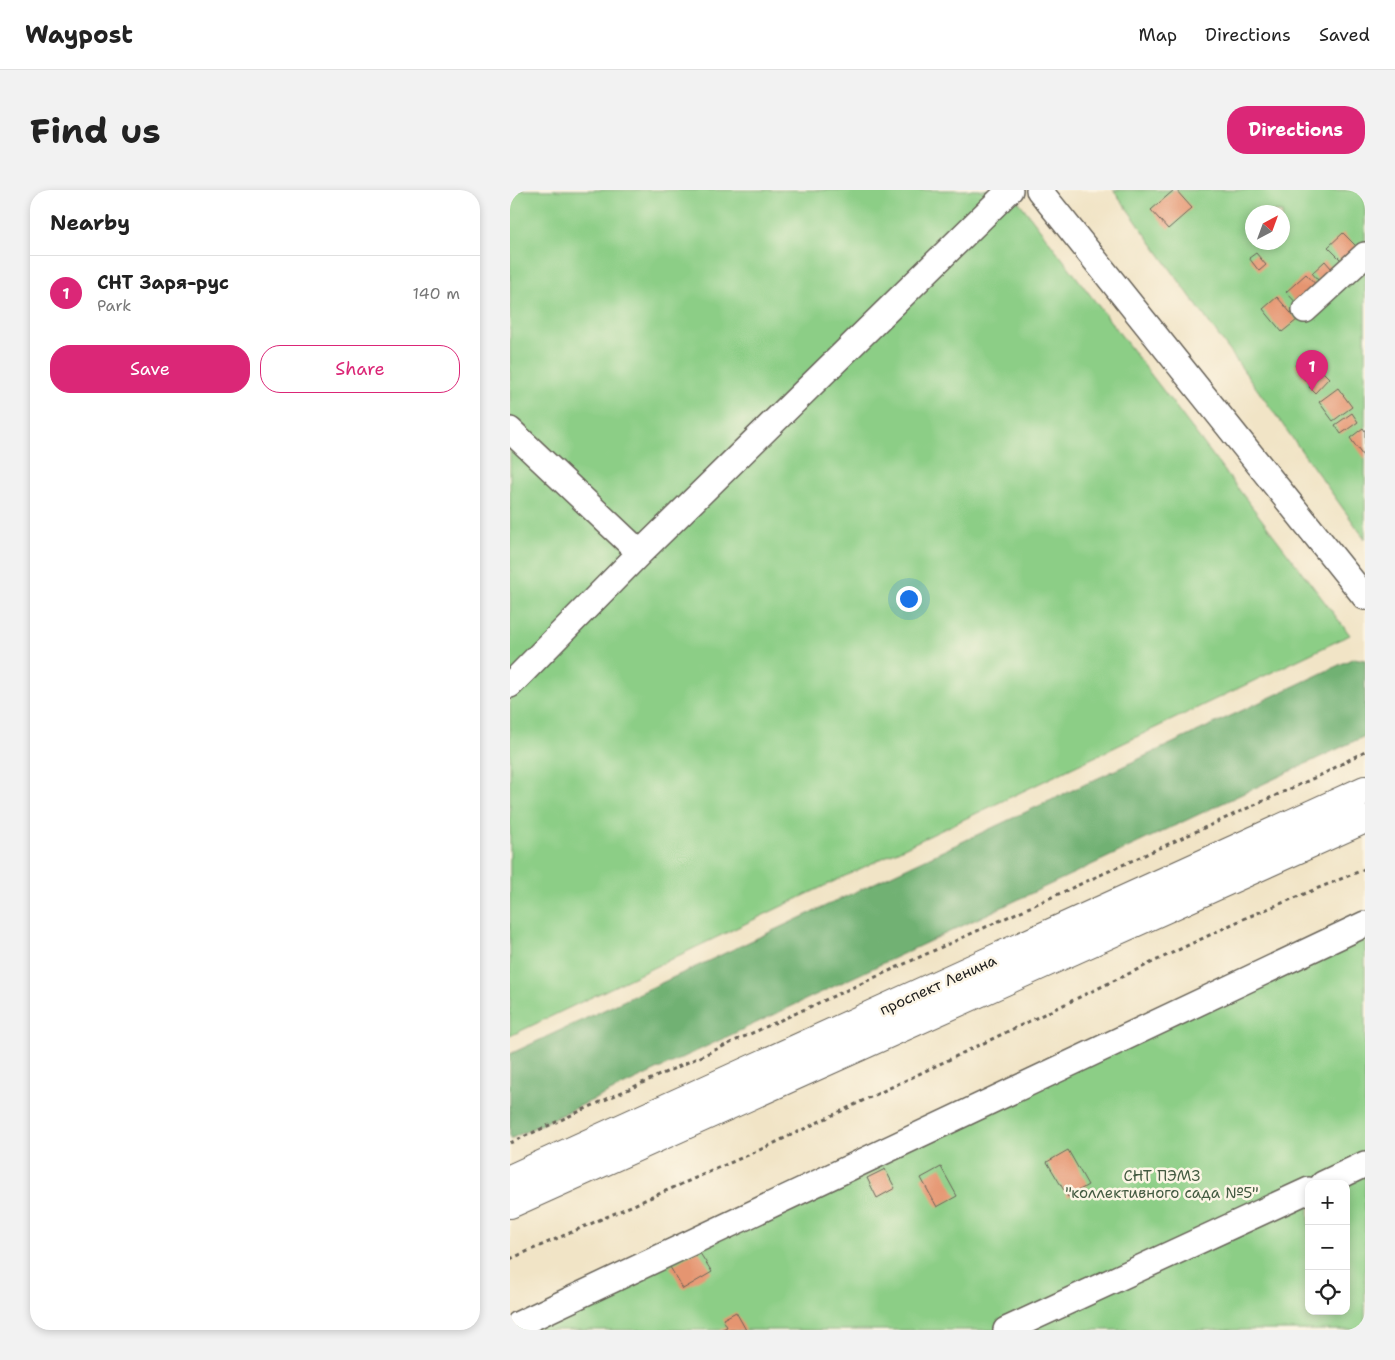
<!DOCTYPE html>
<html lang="en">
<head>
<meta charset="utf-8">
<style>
  :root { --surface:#fff; --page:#f2f2f2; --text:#222; --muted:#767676; --line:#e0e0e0; --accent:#db2777 }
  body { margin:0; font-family:"Shantell Sans",sans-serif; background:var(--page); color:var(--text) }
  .controls { position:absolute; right:15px; bottom:15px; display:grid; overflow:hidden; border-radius:10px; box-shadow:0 2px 8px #0003 }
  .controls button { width:45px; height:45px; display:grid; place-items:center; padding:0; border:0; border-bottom:1px solid var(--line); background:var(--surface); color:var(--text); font:25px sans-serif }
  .compass { position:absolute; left:735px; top:15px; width:45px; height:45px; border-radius:50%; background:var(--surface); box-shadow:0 2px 8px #0003; rotate:41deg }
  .you { position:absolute; left:398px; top:408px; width:18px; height:18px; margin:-12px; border:4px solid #fff; border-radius:50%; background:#1a73e8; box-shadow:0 0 0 8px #1a73e833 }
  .badge { display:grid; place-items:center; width:32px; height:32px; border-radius:50%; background:var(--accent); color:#fff; font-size:16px; font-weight:700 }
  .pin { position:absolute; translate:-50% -41px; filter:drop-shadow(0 1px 2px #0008) }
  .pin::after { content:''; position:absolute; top:26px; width:18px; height:15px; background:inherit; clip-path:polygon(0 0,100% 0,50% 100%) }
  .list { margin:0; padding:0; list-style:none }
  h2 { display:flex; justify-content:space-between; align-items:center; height:65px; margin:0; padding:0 20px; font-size:21px }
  h2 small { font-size:16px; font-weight:400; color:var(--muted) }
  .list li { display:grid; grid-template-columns:32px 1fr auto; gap:15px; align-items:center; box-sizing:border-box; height:75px; padding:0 20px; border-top:1px solid var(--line) }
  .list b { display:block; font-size:19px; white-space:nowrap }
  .list p { margin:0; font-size:16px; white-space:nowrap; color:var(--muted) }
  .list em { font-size:16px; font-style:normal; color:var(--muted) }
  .actions { display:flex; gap:10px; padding:15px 20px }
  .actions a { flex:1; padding:11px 0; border:1px solid var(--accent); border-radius:20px; text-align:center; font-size:18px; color:var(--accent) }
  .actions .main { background:var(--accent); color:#fff }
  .icon { flex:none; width:28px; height:28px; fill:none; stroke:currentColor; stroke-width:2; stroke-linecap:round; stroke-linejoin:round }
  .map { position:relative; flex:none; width:855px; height:1140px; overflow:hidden; border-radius:20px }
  header { display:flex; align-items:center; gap:30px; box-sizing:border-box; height:70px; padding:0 25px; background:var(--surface); border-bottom:1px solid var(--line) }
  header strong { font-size:24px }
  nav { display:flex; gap:28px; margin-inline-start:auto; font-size:18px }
  .intro { display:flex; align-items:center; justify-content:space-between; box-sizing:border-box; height:120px; padding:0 30px }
  h1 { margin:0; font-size:35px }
  .button { padding:12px 22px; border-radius:20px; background:var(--accent); color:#fff; font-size:18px; font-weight:700 }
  main { display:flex; gap:30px; padding:0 30px }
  aside { flex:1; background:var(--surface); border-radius:20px; box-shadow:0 2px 8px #0003 }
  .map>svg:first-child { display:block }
  .green { fill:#8cce86; stroke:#547551; fill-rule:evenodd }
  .forest { fill:#71b173; stroke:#466648 }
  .building { fill:#e59571 }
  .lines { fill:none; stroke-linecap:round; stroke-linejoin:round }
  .minor-casing { stroke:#676258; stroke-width:28 }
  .major-casing { stroke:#676258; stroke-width:30 }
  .path { stroke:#676258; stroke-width:3; stroke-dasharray:4 4; stroke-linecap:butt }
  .minor { stroke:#fff; stroke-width:25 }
  .major { stroke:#fff; stroke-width:28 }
  .labels { text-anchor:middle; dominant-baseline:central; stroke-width:5; stroke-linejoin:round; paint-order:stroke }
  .street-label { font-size:15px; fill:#1c1c1c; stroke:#fcf5e5 }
  .park-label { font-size:15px; fill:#435a41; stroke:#fcf5e5 }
</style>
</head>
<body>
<header>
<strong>Waypost</strong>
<nav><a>Map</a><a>Directions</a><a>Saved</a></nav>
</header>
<div class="intro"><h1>Find us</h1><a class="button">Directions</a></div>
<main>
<aside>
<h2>Nearby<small></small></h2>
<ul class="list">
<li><span class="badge">1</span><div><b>СНТ Заря-рус</b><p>Park</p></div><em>140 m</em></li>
</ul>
<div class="actions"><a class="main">Save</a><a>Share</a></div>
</aside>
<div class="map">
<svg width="855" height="1140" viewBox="0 0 855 1140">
  <rect width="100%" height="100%" fill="#fcf5e5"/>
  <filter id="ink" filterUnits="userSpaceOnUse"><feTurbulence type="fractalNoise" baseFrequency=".02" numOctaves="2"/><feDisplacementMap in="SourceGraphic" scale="10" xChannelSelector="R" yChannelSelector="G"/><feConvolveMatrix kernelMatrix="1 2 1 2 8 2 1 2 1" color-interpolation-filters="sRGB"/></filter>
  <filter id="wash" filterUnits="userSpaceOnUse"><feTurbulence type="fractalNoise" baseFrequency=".0096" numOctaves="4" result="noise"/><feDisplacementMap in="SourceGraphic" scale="20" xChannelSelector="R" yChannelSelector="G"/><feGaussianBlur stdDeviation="1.12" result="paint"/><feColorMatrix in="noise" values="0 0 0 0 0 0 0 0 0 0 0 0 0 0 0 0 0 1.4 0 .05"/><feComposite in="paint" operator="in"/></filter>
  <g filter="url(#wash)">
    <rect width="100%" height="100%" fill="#f1e4c6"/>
    <path class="green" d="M0 0H500L840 445 0 846Z
      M603 0H855V349L605 2ZM742 22H772V52H742Z
      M855 744V1140H0ZM799 994H836V1121H799Z"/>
    <path class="forest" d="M844 468 855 470V546L0 949V864Z"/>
    <g id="blocks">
      <path class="building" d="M664 0H666L682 18 658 39 641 20Z
        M833 43 850 60 835 74 818 57Z
        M746 63 756 75 749 81 739 68Z
        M815 71 828 86 814 97 802 83Z
        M796 84 810 99 790 117 776 102Z
        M767 107 787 130 772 142 753 119Z
        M801 164 811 179 795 190 785 175Z
        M813 182 819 188 805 203 799 197Z
        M828 198 842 217 823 231 809 212Z
        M842 223 848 232 831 244 825 235Z
        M853 238 855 241V269L840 248Z
        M558 960 578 995 558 1007 537 972Z
        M431 977 447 1006 427 1017 411 988Z
        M375 979 385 998 367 1008 357 988Z
        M188 1060 202 1082 173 1099 160 1077Z
        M226 1122 236 1140H210L217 1137 213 1129Z"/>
    </g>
  </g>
  <g filter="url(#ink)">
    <use href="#blocks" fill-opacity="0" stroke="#676258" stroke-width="1"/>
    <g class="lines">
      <g class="minor-casing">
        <path id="minor" d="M529 0 855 407
          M795 120 855 65
          M0 240 130 363
          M0 495 130 363 500 0
          M813 994 855 974
          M13 1140 9 1134 855 734
          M496 1140 799 1000"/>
      </g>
      <g class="major-casing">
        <path id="major" d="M0 989 855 600
          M0 1014 855 629"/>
      </g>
      <path class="path" d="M0 953 815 583 855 561
        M0 1069 254 958 733 729 855 679"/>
      <use href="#minor" class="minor"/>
      <use href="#major" class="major"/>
    </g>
  </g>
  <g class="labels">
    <g class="street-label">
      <text transform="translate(428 795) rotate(-24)">проспект Ленина</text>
    </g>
    <g class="park-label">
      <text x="652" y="986">СНТ ПЭМЗ<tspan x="652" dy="17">"коллективного сада №5"</tspan></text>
    </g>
  </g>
</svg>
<div class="controls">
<button>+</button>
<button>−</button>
<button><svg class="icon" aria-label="locate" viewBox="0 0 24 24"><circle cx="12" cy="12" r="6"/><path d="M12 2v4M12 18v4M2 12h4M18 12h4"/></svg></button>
</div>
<svg class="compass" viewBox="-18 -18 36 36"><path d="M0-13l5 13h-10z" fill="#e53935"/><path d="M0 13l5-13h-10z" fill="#767676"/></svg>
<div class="you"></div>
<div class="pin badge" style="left:802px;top:201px">1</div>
</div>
</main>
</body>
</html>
